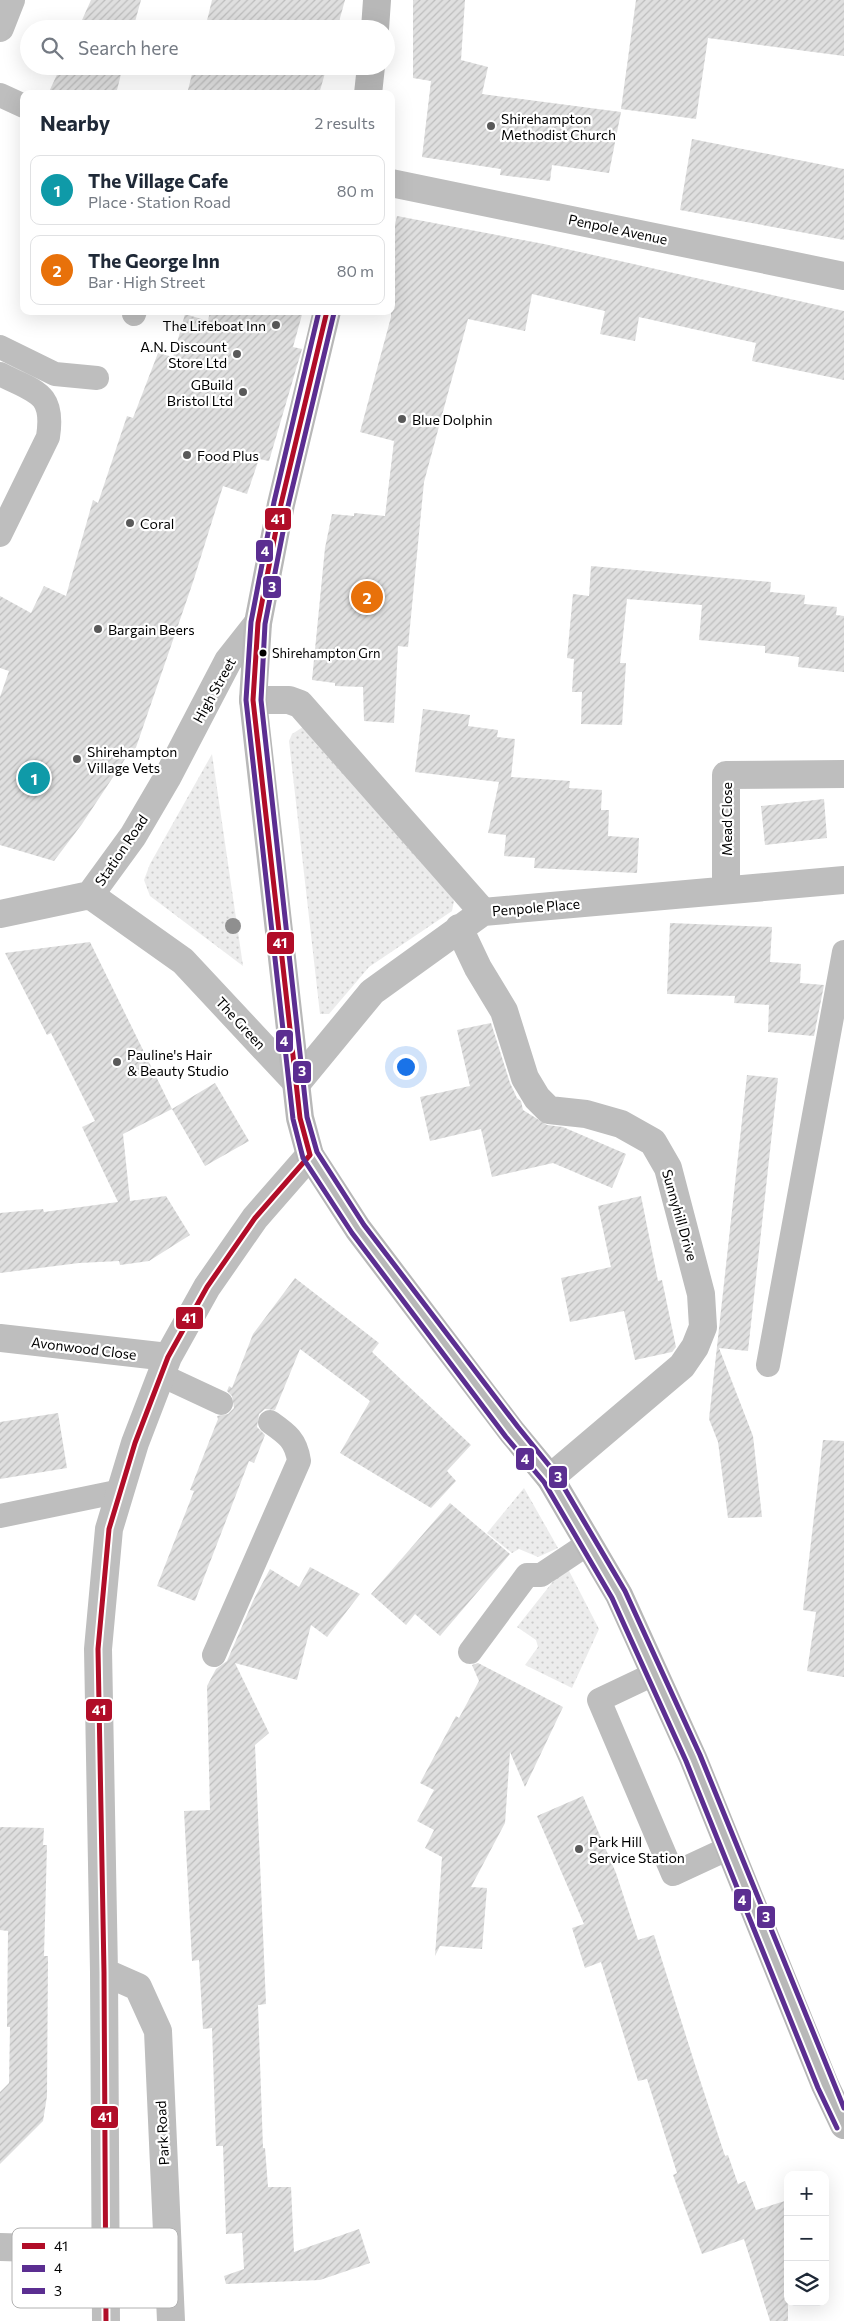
<!DOCTYPE html>
<html lang="en">
<head>
<meta charset="utf-8">
<style>
  :root { --surface:#fff; --page:#f6f6f7; --text:#1f2937; --muted:#747a83; --line:#e0e1e3; --accent:#595959 }
  body { margin:0; font-family:Commissioner,sans-serif; background:var(--page); color:var(--text) }
  .controls { position:absolute; right:15px; bottom:15px; display:grid; overflow:hidden; border-radius:10px; box-shadow:0 5px 20px #0002 }
  .controls button { width:45px; height:45px; display:grid; place-items:center; padding:0; border:0; border-bottom:1px solid var(--line); background:var(--surface); color:var(--text); font:25px sans-serif }
  .you { position:absolute; left:405px; top:1066px; width:18px; height:18px; margin:-12px; border:4px solid #fff; border-radius:50%; background:#1a73e8; box-shadow:0 0 0 8px #1a73e833 }
  .badge { display:grid; place-items:center; width:32px; height:32px; border-radius:50%; background:var(--accent); color:#fff; font-size:16px; font-weight:700 }
  .pin { position:absolute; translate:-50% -50%; border:2px solid #fff; box-shadow:0 1px 5px #0006 }
  .list { margin:0; padding:0; list-style:none }
  h2 { display:flex; justify-content:space-between; align-items:center; height:65px; margin:0; padding:0 20px; font-size:21px }
  h2 small { font-size:16px; font-weight:400; color:var(--muted) }
  .list li { display:grid; grid-template-columns:32px 1fr auto; gap:15px; align-items:center; box-sizing:border-box; height:70px; margin:0 10px 10px; padding:0 10px; border:1px solid var(--line); border-radius:10px }
  .list b { display:block; font-size:19px; white-space:nowrap }
  .list p { margin:0; font-size:16px; white-space:nowrap; color:var(--muted) }
  .list em { font-size:16px; font-style:normal; color:var(--muted) }
  .icon { flex:none; width:28px; height:28px; fill:none; stroke:currentColor; stroke-width:2; stroke-linecap:round; stroke-linejoin:round }
  .map { position:relative; flex:none; width:844px; height:2321px; overflow:hidden }
  .search { position:absolute; background:var(--surface); box-shadow:0 5px 20px #0002; left:20px; top:20px; width:375px; height:55px; display:flex; align-items:center; gap:12px; box-sizing:border-box; padding:0 18px; border-radius:28px; color:var(--muted); font-size:19px }
  .panel { position:absolute; background:var(--surface); box-shadow:0 5px 20px #0002; left:20px; top:90px; width:375px; height:225px; border-radius:10px }
  .map>svg:first-child { display:block }
  .grass { fill:url(#grass-dots) }
  .building { fill:url(#building-hatch) }
  .lines { fill:none; stroke-linecap:round; stroke-linejoin:round }
  .lane { stroke:#bebebe; stroke-width:24 }
  .street { stroke:#bebebe; stroke-width:28 }
  .secondary { stroke:#b8b8b8; stroke-width:28 }
  .bus-1-casing { stroke:#fff; stroke-width:9 }
  .bus-2-casing { stroke:#fff; stroke-width:9 }
  .bus-3-casing { stroke:#fff; stroke-width:9 }
  .bus-1 { stroke:#b10d28; stroke-width:5 }
  .bus-2 { stroke:#5b2e91; stroke-width:5 }
  .bus-3 { stroke:#5b2e91; stroke-width:5 }
  .tree { fill:#8f8f8f }
  .poi-dot { fill:#595959; stroke:#fff; stroke-width:2 }
  .bus-dot { fill:#000; stroke:#fff; stroke-width:2 }
  .labels { text-anchor:middle; dominant-baseline:central; stroke-width:4.5; stroke-linejoin:round; paint-order:stroke }
  .bus-label { font-size:13px; fill:#000; stroke:#fff; text-anchor:start }
  .poi-label { font-size:14px; fill:#000; stroke:#fff; text-anchor:start }
  .street-label { font-size:14px; fill:#000; stroke:#fff }
  .key { fill:#fff; stroke:#b2b2b2; stroke-width:1 }
  .key-label { font-size:14px; fill:#000 }
  .line-badge { stroke:#fff; stroke-width:2 }
  .badge-label { font-size:14px; text-anchor:middle; font-weight:bold; fill:#fff }
</style>
</head>
<body>
<div class="map">
<svg width="844" height="2321" viewBox="0 0 844 2321">
  <defs>
    <pattern id="grass-dots" width="8" height="8" patternUnits="userSpaceOnUse" patternTransform="scale(1.25)"><rect width="8" height="8" fill="#ececec"/><path d="M2 2h.1M6 6h.1" fill="none" stroke="#c9c9c9" stroke-width="1.8" stroke-linecap="round"/></pattern>
    <pattern id="building-hatch" width="6" height="6" patternUnits="userSpaceOnUse" patternTransform="scale(1.25)"><rect width="6" height="6" fill="#dfdfdf"/><path d="M-1 1l2-2M0 6l6-6M5 7l2-2" fill="none" stroke="#bebebe"/></pattern>
  </defs>
  <rect width="100%" height="100%" fill="#fff"/>
  <path class="grass" d="M303 727 449 891 454 901 452 911 369 967 329 1014H320L289 741 292 734Z
    M212 754 243 966 150 896 144 880 150 864Z
    M524 1488 558 1548 538 1557 519 1549 512 1553 487 1533Z
    M566 1565 599 1629 572 1688 525 1665 538 1647 536 1640 517 1627Z"/>
  <path class="building" d="M91 0H141L133 29H78Z
    M212 0H345L337 29H205Z
    M413 0H465L461 60 488 67 482 94 621 112 609 173 552 165 550 181 500 175 501 169 422 157 431 81 413 78Z
    M636 0H844V56L708 38 696 119 621 109Z
    M61 66H123L116 94H48Z
    M194 66H327L319 94H187Z
    M692 139 844 169V240L680 210Z
    M397 216 544 244 844 311V380L752 361 756 343 639 317 635 341 600 334 605 311 532 294 525 331 468 319 424 482 408 647 398 646 394 723 364 721 363 687 335 686V683L312 680 325 548 332 514 354 516V513L385 516 394 441 360 432 391 317V243Z
    M210 311H303L293 347 302 349 269 461 259 459 247 494 223 486 193 582 132 759H125L82 824 54 861 0 845V697L9 671 0 668V596L31 613 44 586 66 596 93 500 98 503 127 416 133 418 158 353 173 357 185 314 208 321Z
    M591 566 771 582 770 592 805 595 804 604 837 607 836 615 844 616V672L798 667 799 657 765 653V646L699 640 702 605 627 599 620 663H626L622 725 581 724 582 692H572L574 659 567 658 573 594 589 596Z
    M423 709 470 715 468 726 498 730 497 737 515 739 511 777 570 781 569 788 602 790 601 810H609L608 836 639 838 637 873 534 868 535 858 504 856 506 835 488 833 499 782 415 772Z
    M824 799 827 838 765 845 761 806Z
    M670 923 772 927 770 962 801 964 800 983 824 985 814 1036 768 1032 769 1005 734 1003 735 996 667 994Z
    M90 942 172 1109 215 1083 249 1141 205 1166 172 1109 123 1134 130 1201 166 1196 190 1235 149 1261 120 1265 119 1261 79 1263 0 1273V1213L43 1209 44 1212 118 1202 82 1127 95 1121 51 1033 47 1035 5 953Z
    M491 1023 510 1083 517 1098 521 1101 523 1110 547 1125 563 1127 626 1154 612 1188 553 1163 492 1177 481 1129 430 1141 420 1097 470 1086 457 1030Z
    M747 1075 778 1078 748 1351 719 1348 753 1436 762 1517 728 1518 718 1442 709 1419Z
    M641 1196 658 1281 662 1280 676 1347 672 1352 635 1360 624 1311 570 1322 561 1278 611 1267 598 1206Z
    M295 1278 379 1343 372 1352 471 1445 447 1471 456 1481 431 1508 340 1453 370 1401 300 1349 275 1410 265 1409 259 1414 257 1427 265 1435 254 1463 249 1461 195 1601 157 1586 194 1491 190 1490 218 1419 217 1416 228 1414 234 1408 232 1396 227 1391 229 1386 232 1388 253 1334Z
    M58 1413 67 1468 0 1479V1422Z
    M823 1440 844 1441V1677L807 1671 816 1612 803 1610Z
    M450 1503 510 1554 440 1636 415 1614 406 1625 371 1594Z
    M310 1567 360 1594 327 1637 311 1625 297 1680 235 1663 269 1733 255 1745 266 2004 258 2005 263 2148H265L268 2187H291L294 2252 359 2229 370 2263 320 2280 226 2284 224 2276 244 2269 242 2233 226 2234 223 2146H216L212 2028 203 2029 199 1960 192 1961 184 1811 210 1810 207 1686 216 1669 227 1661 253 1601 270 1569 299 1587Z
    M478 1663 563 1707 525 1787 510 1752 505 1823 471 1887 487 1888 482 1949 440 1946 435 1956 442 1857 425 1848 434 1830 417 1821 434 1790 420 1783 456 1716 459 1718 479 1681 472 1665Z
    M583 1796 616 1873 638 1940 654 1935 698 2074 725 2156 728 2155 738 2184 745 2181 756 2210 788 2200V2321H770L744 2239 702 2254 673 2175 677 2173 647 2079 638 2081 601 1962 585 1968 572 1928 584 1924 537 1816Z
    M0 1827 44 1828 43 1845H47L44 1956H48L47 2096 43 2121 0 2164V2092L9 2083 10 2027H7L8 1931 0 1930Z"/>
  <g class="lines">
    <path class="lane" d="M0 95 24 106
      M134 314 135 311
      M0 347 55 374 97 378
      M0 374C35 392 55 392 48 437L0 535
      M768 1365 844 952
      M161 1375 221 1403
      M0 1516 121 1491
      M470 1652 527 1575H541L589 1543
      M214 1655 299 1461C296 1440 287 1434 270 1422
      M656 1673 599 1700 673 1874 729 1848"/>
    <path class="street" d="M0 28 11 0
      M391 183 844 276
      M253 700H289L300 704 483 912
      M726 890V775L844 774
      M90 895 183 961 297 1083 372 992 483 912 844 880
      M0 914 90 895 133 836 167 778 228 661 258 623
      M459 928 478 968 504 1011 525 1078 537 1098 549 1110 586 1114 621 1124 653 1142 668 1168 701 1294 703 1327 695 1347 682 1366 550 1478
      M0 1338 168 1357
      M104 1972 138 1987 158 2031 171 2321
      M0 2247 105 2250
      M106 2321 104 1972 98 1649 109 1529 135 1443 168 1357 207 1287 255 1218 310 1155"/>
    <path class="secondary" d="M375 29 377 0
      M368 94 371 66
      M327 311 281 504 258 623 253 700 300 1118 310 1155 358 1229 512 1432 550 1478 619 1595 693 1758 825 2085 844 2125"/>
    <g class="bus-1-casing">
      <path id="bus-1" d="M310 1155 300 1118 253 700 258 623 281 504 327 311
        M106 2321 104 1972 98 1649 109 1529 135 1443 168 1357 207 1287 255 1218 310 1155"/>
    </g>
    <g class="bus-2-casing">
      <path id="bus-2" d="M319 311 274 502 251 622 246 700 293 1119 303 1158 352 1233 506 1437 544 1482 612 1598 686 1761 818 2088 837 2128"/>
    </g>
    <g class="bus-3-casing">
      <path id="bus-3" d="M334 313 288 506 265 624 261 700 307 1117 317 1152 364 1225 518 1427 556 1474 625 1591 700 1755 844 2108"/>
    </g>
    <use href="#bus-1" class="bus-1"/>
    <use href="#bus-2" class="bus-2"/>
    <use href="#bus-3" class="bus-3"/>
  </g>
  <circle class="tree" cx="233" cy="926" r="8"/>
  <g class="poi-dot">
    <circle cx="491" cy="126" r="5"/>
    <circle cx="276" cy="325" r="5"/>
    <circle cx="237" cy="354" r="5"/>
    <circle cx="243" cy="392" r="5"/>
    <circle cx="402" cy="419" r="5"/>
    <circle cx="187" cy="455" r="5"/>
    <circle cx="130" cy="523" r="5"/>
    <circle cx="98" cy="629" r="5"/>
    <circle cx="77" cy="759" r="5"/>
    <circle cx="117" cy="1062" r="5"/>
    <circle cx="579" cy="1849" r="5"/>
  </g>
  <circle class="bus-dot" cx="263" cy="653" r="4.5"/>
  <g class="labels">
    <g class="bus-label">
      <text x="272" y="653">Shirehampton Grn</text>
    </g>
    <g class="poi-label">
      <text x="501" y="118">Shirehampton<tspan x="501" dy="16">Methodist Church</tspan></text>
      <text x="266" y="325" text-anchor="end">The Lifeboat Inn</text>
      <text x="227" y="346" text-anchor="end">A.N. Discount<tspan x="227" dy="16">Store Ltd</tspan></text>
      <text x="233" y="384" text-anchor="end">GBuild<tspan x="233" dy="16">Bristol Ltd</tspan></text>
      <text x="412" y="419">Blue Dolphin</text>
      <text x="197" y="455">Food Plus</text>
      <text x="140" y="523">Coral</text>
      <text x="108" y="629">Bargain Beers</text>
      <text x="87" y="751">Shirehampton<tspan x="87" dy="16">Village Vets</tspan></text>
      <text x="127" y="1054">Pauline's Hair<tspan x="127" dy="16">&amp; Beauty Studio</tspan></text>
      <text x="589" y="1841">Park Hill<tspan x="589" dy="16">Service Station</tspan></text>
    </g>
    <g class="street-label">
      <text transform="translate(618 229) rotate(12)">Penpole Avenue</text>
      <text transform="translate(214 690) rotate(-61)">High Street</text>
      <text transform="translate(726 819) rotate(-90)">Mead Close</text>
      <text transform="translate(121 850) rotate(-56)">Station Road</text>
      <text transform="translate(536 907) rotate(-5)">Penpole Place</text>
      <text transform="translate(241 1023) rotate(47)">The Green</text>
      <text transform="translate(680 1215) rotate(74)">Sunnyhill Drive</text>
      <text transform="translate(84 1348) rotate(7)">Avonwood Close</text>
      <text transform="translate(162 2133) rotate(-93)">Park Road</text>
    </g>
  </g>
  <rect x="12" y="2228" width="166" height="80" rx="8" class="key"/>
  <rect x="22" y="2243" width="23" height="6" fill="#b10d28"/>
  <rect x="22" y="2265" width="23" height="7" fill="#5b2e91"/>
  <rect x="22" y="2288" width="23" height="6" fill="#5b2e91"/>
  <g class="key-label">
    <text x="54" y="2251">41</text>
    <text x="54" y="2273">4</text>
    <text x="54" y="2296">3</text>
  </g>
  <g class="line-badge">
    <rect x="264" y="507" width="28" height="24" rx="5" fill="#b10d28"/>
    <rect x="255" y="539" width="19" height="24" rx="5" fill="#5b2e91"/>
    <rect x="262" y="575" width="20" height="24" rx="5" fill="#5b2e91"/>
    <rect x="266" y="931" width="29" height="24" rx="5" fill="#b10d28"/>
    <rect x="275" y="1029" width="19" height="24" rx="5" fill="#5b2e91"/>
    <rect x="292" y="1060" width="20" height="24" rx="5" fill="#5b2e91"/>
    <rect x="175" y="1306" width="29" height="24" rx="5" fill="#b10d28"/>
    <rect x="515" y="1447" width="20" height="24" rx="5" fill="#5b2e91"/>
    <rect x="548" y="1465" width="20" height="24" rx="5" fill="#5b2e91"/>
    <rect x="85" y="1698" width="28" height="24" rx="5" fill="#b10d28"/>
    <rect x="733" y="1888" width="19" height="24" rx="5" fill="#5b2e91"/>
    <rect x="756" y="1905" width="20" height="24" rx="5" fill="#5b2e91"/>
    <rect x="90" y="2105" width="29" height="24" rx="5" fill="#b10d28"/>
  </g>
  <g class="badge-label">
    <text x="278" y="524">41</text>
    <text x="265" y="556">4</text>
    <text x="272" y="592">3</text>
    <text x="280" y="948">41</text>
    <text x="284" y="1046">4</text>
    <text x="302" y="1076">3</text>
    <text x="189" y="1323">41</text>
    <text x="525" y="1464">4</text>
    <text x="558" y="1482">3</text>
    <text x="99" y="1715">41</text>
    <text x="742" y="1905">4</text>
    <text x="766" y="1922">3</text>
    <text x="105" y="2122">41</text>
  </g>
</svg>
<div class="controls">
<button>+</button>
<button>−</button>
<button><svg class="icon" aria-label="layers" viewBox="0 0 24 24"><path d="M12 4l9 5-9 5-9-5zM3 14l9 5 9-5"/></svg></button>
</div>
<div class="you"></div>
<div class="pin badge" style="left:34px;top:778px;background:#0f9aa8">1</div>
<div class="pin badge" style="left:367px;top:597px;background:#e8710a">2</div>
<div class="search"><svg class="icon" aria-label="search" viewBox="0 0 24 24"><circle cx="10" cy="10" r="6"/><path d="M15 15l6 6"/></svg>Search here</div>
<section class="panel">
<h2>Nearby<small>2 results</small></h2>
<ul class="list">
<li><span class="badge" style="background:#0f9aa8">1</span><div><b>The Village Cafe</b><p>Place · Station Road</p></div><em>80 m</em></li>
<li><span class="badge" style="background:#e8710a">2</span><div><b>The George Inn</b><p>Bar · High Street</p></div><em>80 m</em></li>
</ul>
</section>
</div>
</body>
</html>
